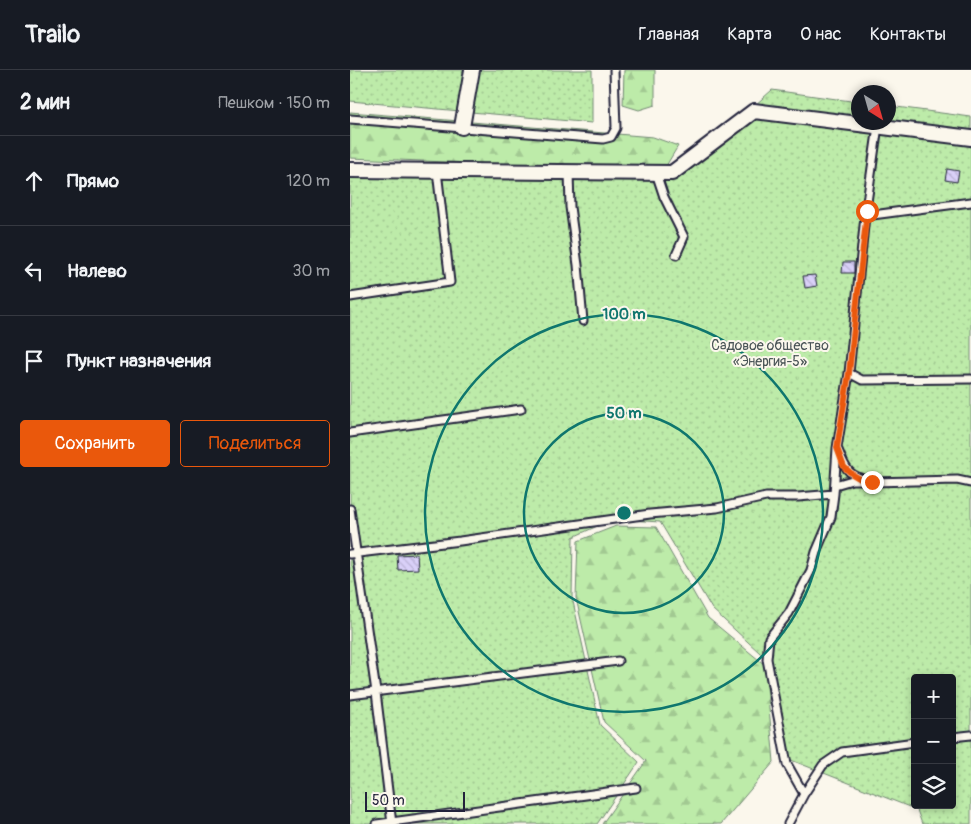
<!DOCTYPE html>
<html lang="ru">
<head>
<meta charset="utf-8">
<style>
  :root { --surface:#171b24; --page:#20242c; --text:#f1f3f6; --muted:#9ea1a6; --line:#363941; --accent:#ea580c }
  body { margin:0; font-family:Pangolin,sans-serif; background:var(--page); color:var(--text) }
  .controls { position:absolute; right:15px; bottom:15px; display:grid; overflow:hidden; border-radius:5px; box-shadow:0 2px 8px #0003 }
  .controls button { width:45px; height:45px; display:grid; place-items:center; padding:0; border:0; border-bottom:1px solid var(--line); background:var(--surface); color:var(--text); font:25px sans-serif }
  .compass { position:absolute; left:501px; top:15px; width:45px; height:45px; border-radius:50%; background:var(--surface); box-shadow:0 2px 8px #0003; rotate:143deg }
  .scale { position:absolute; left:15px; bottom:12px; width:100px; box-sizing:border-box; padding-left:5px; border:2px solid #22223b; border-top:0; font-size:14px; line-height:18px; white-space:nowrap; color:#22223b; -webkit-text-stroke:4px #fbf7ec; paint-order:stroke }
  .stop { position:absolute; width:15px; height:15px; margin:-11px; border:4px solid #ea580c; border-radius:50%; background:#fff }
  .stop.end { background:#ea580c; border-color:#fff; box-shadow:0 1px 5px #0008 }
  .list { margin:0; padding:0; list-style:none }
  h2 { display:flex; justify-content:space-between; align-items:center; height:65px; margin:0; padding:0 20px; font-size:21px }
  h2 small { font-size:16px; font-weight:400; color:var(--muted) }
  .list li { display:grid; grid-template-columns:32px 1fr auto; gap:15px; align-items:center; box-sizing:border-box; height:90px; padding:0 20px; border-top:1px solid var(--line) }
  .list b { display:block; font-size:19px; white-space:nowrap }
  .list em { font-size:16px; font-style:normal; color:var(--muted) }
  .actions { display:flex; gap:10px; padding:15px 20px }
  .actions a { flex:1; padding:11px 0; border:1px solid var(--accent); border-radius:5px; text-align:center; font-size:18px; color:var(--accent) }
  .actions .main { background:var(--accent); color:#fff }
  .icon { flex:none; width:28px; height:28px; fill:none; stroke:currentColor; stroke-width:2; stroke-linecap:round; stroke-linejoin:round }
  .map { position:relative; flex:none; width:621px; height:754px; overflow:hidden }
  header { display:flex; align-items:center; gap:30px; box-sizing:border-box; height:70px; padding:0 25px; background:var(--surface); border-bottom:1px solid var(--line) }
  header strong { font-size:24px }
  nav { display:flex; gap:28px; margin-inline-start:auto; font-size:18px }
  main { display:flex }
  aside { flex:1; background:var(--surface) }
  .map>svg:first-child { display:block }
  .forest { fill:url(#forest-firs); stroke:#708672 }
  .park { fill:url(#park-dots); stroke:#708672; fill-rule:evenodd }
  .building { fill:url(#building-back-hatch); stroke:#22223b }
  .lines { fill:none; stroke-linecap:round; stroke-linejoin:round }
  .lane-casing { stroke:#22223b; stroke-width:11 }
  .street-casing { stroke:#22223b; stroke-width:18 }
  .lane { stroke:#fbf7ec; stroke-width:7 }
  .street { stroke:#fbf7ec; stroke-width:14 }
  .route { stroke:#ea580c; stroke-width:6 }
  .ring { fill:none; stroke:#0f766e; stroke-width:2.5 }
  .labels { text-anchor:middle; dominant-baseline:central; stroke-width:4; stroke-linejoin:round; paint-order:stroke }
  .park-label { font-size:14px; fill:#495456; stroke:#fbf7ec }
  .centre { fill:#0f766e; stroke:#fbf7ec; stroke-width:2.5 }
  .ring-label { font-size:15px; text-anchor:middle; font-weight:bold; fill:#0f766e; stroke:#fbf7ec; stroke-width:4; stroke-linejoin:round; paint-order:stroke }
</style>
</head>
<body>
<header>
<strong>Trailo</strong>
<nav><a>Главная</a><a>Карта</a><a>О нас</a><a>Контакты</a></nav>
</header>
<main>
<aside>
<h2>2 мин<small>Пешком · 150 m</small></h2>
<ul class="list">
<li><svg class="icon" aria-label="ahead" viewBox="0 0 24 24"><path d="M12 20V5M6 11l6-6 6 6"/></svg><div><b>Прямо</b></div><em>120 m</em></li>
<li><svg class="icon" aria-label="left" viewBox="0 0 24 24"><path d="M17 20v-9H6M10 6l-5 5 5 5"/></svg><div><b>Налево</b></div><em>30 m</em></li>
<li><svg class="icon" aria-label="arrive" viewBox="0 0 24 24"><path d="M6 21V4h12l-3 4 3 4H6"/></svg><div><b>Пункт назначения</b></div></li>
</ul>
<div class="actions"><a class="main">Сохранить</a><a>Поделиться</a></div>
</aside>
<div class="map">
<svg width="621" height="754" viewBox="0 0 621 754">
  <defs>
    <pattern id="forest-firs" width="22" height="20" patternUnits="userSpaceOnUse" patternTransform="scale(1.25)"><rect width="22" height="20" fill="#bdeba9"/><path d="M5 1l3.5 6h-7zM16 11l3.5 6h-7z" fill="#a2c992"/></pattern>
    <pattern id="park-dots" width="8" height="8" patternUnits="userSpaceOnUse" patternTransform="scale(1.25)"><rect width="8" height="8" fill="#bdeba9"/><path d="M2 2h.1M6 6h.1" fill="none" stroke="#a2c992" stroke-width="1.8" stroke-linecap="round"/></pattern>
    <pattern id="building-back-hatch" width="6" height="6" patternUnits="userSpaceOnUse" patternTransform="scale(1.25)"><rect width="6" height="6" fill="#d9d0f8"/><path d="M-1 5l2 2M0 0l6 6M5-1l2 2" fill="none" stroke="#bab2d6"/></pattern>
  </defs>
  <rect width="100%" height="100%" fill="#fbf7ec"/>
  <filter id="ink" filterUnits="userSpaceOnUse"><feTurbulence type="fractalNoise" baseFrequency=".02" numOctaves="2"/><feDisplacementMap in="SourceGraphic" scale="10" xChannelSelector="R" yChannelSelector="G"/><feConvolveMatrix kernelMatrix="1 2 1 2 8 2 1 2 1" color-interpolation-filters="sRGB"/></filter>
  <g filter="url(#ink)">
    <path class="forest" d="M274 0H305V35L289 40 273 35Z
      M0 42 303 67 328 76 313 101 0 88Z
      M266 456 306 457 358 548 415 595 424 692 371 754H252L296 691 254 652 226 528 228 471Z"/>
    <path class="park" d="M0 0H242V53L0 31Z
      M422 20 508 32V52H538L539 36 621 47V754H572L567 740 431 686 421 593 362 539 310 452 263 449 223 467 222 527 250 655 289 692 247 754H0V97L322 109ZM565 608H602V735H565Z"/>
    <path class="building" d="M597 99 609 101 607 112 595 110Z
      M493 192H504V203H492Z
      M465 205 467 216 455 218 453 206Z
      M67 484 68 499 48 500 47 485Z"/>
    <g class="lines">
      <g class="lane-casing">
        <path id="lane" d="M0 49 253 69 261 67 266 58 264 0
          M219 102 220 137 228 195 233 251
          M306 103 314 127 334 167 326 185
          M515 146 621 132
          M0 227 100 212 87 101
          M499 303 512 310 621 309
          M0 363 171 339
          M488 380C496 401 499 406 522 412L607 410 621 413
          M485 415 502 410H511
          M0 439 26 622 42 754
          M0 484 110 471 300 444 367 438 416 427H448L484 424 487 378 499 303 515 146 528 56
          M0 625 268 591
          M602 667 621 665
          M454 724 437 694 417 589 419 568 439 543 461 500 466 482 481 447 484 424
          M27 754 286 718
          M438 754 454 724 473 695 492 682 565 672"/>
      </g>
      <g class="street-casing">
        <path id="street" d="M112 57 122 0
          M0 100 322 103 404 41 621 68"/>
      </g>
      <use href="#lane" class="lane"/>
      <use href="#street" class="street"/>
    </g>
  </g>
  <g class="lines" filter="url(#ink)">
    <path class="route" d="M517 141 499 303 487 378 494 397 502 404 512 410 522 412"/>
  </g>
  <g class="ring">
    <circle cx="274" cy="443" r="100"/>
    <circle cx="274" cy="443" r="199"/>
  </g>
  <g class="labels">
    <g class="park-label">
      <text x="420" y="275">Садовое общество<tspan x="420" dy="16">«Энергия-5»</tspan></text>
    </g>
  </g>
  <circle cx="274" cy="443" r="8" class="centre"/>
  <g class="ring-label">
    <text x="274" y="249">100 m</text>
    <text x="274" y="348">50 m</text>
  </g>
</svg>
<div class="controls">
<button>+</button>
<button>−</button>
<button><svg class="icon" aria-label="layers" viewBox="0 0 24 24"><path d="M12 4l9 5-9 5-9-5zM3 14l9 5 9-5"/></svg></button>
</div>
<svg class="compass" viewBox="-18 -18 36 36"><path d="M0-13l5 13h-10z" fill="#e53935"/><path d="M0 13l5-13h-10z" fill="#9ea1a6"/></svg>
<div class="scale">50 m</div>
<div class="stop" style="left:517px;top:141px"></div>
<div class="stop end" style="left:522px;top:412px"></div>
</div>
</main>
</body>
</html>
